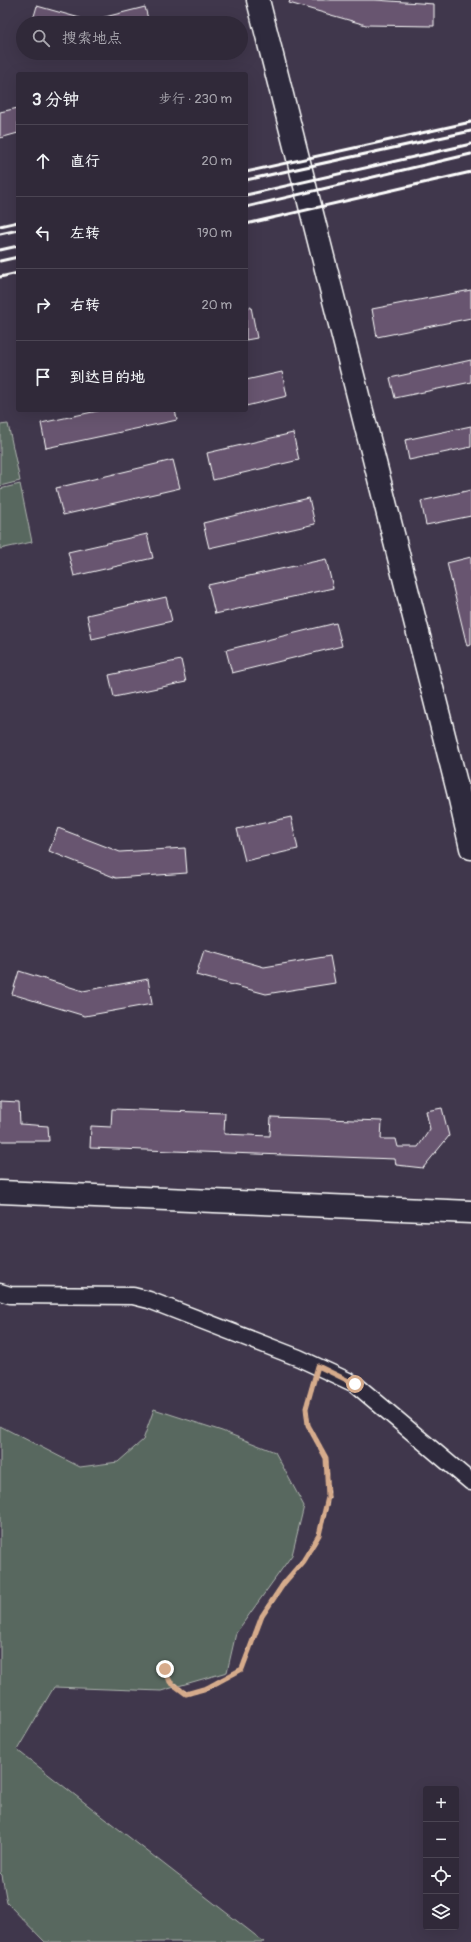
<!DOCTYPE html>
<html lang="zh">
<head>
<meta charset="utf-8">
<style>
  :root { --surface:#302939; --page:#3c3544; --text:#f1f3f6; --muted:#a8a6ae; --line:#4b4553 }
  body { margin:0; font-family:Pangolin,"LXGW WenKai TC",sans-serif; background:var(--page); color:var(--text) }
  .controls { position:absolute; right:12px; bottom:12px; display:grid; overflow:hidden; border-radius:4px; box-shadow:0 4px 16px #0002 }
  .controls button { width:36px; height:36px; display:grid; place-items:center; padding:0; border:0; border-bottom:1px solid var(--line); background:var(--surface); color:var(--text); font:20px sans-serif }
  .stop { position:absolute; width:12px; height:12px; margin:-9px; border:3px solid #d6ab8b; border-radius:50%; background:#fff }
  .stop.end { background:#d6ab8b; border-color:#fff; box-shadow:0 1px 4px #0008 }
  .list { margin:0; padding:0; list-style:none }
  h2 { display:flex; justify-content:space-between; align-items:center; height:52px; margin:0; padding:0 16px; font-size:17px }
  h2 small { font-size:13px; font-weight:400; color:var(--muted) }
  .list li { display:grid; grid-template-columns:26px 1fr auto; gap:12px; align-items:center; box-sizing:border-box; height:72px; padding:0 16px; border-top:1px solid var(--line) }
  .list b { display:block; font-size:15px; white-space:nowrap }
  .list em { font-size:13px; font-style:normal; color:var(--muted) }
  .icon { flex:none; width:22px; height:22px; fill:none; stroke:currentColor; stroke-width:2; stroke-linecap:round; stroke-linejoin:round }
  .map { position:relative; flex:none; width:471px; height:1942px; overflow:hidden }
  .search { position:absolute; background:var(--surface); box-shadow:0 4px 16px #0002; left:16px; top:16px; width:232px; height:44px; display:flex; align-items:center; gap:10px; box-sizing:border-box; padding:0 14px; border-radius:22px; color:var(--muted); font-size:15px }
  .panel { position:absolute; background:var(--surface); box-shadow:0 4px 16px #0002; left:16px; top:72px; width:232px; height:340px; border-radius:4px }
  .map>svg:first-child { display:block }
  .green { fill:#59675e; stroke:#acb3ae }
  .building { fill:#67556f; stroke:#fff }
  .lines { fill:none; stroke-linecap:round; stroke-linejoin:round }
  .street-casing { stroke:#fff; stroke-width:19 }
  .secondary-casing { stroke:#fff; stroke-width:25 }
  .path { stroke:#fff; stroke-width:2.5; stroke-dasharray:3 3; stroke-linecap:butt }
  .street { stroke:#2f2a3d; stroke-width:16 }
  .secondary { stroke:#2f2a3d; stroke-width:22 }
  .rail { stroke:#fff; stroke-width:3 }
  .route { stroke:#d6ab8b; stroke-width:5 }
</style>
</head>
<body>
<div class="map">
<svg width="471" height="1942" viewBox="0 0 471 1942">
  <rect width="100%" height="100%" fill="#40374c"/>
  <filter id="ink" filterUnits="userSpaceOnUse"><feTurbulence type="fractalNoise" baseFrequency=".025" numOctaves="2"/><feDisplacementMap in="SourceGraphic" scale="8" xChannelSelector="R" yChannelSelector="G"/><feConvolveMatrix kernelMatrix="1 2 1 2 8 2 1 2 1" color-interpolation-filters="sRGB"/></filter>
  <g filter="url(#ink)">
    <path class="green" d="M8 424 20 481 0 486V425Z
      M20 484 32 542 0 549V489Z
      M154 1409 222 1431 275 1452 304 1506 292 1555 236 1633 227 1672 161 1691 54 1687 17 1750 264 1942H45L7 1903 2 1875 0 1873V1426L80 1467 118 1462 143 1440Z"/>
    <path class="building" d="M290 0H375L434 4V26L366 25 289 3Z
      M37 6 87 20V23H32Z
      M145 7 149 23H97V19Z
      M18 108V133L0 138V112Z
      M471 290V318L377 337 372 309Z
      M251 307 257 338 246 340V308Z
      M471 360V382L395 398 390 378Z
      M282 372 287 396 246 406V380Z
      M102 410H175L177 420 46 448 41 423Z
      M471 426V447L409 460 405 440Z
      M293 433 299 460 213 480 207 453Z
      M173 460 180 488 63 515 56 488Z
      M471 490V516L426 525 421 501Z
      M309 498 315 524 209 548 203 523Z
      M147 534 153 558 74 576 68 552Z
      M471 557V645L467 646 447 563Z
      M326 559 333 588 215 614 208 585Z
      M166 597 172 621 92 639 87 615Z
      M336 623 342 646 232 673 226 650Z
      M181 660 186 682 114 697 109 675Z
      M291 817 298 849 245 861 237 829Z
      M58 828 120 852 185 848 187 873 116 878 49 851Z
      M204 950 264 967 330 956 335 983 266 994 196 975Z
      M19 971 83 991 148 979 152 1004 85 1016 12 994Z
      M0 1102 19 1103 20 1124 48 1126 49 1141H0Z
      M442 1108 449 1136 423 1168 396 1165 395 1159 90 1148 91 1126 111 1127 112 1109 225 1113 224 1134 270 1136 271 1117 382 1121 381 1139H396L398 1147H418L430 1129 426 1111Z"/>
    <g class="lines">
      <g class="street-casing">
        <path id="street" d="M0 1292 10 1295 133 1296 149 1300 299 1358 355 1384 471 1482"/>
      </g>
      <g class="secondary-casing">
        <path id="secondary" d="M258 0 459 795 471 848
          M0 1192 471 1212"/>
      </g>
      <path class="path" d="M165 1669 170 1681 187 1694 207 1688 242 1669 262 1616 284 1583 303 1561 319 1535 329 1497 326 1458 308 1425 306 1408 314 1380"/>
      <use href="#street" class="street"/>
      <use href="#secondary" class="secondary"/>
      <path class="rail" d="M246 172 471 122
        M246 180 471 131
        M246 195 471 144
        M246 207 471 154
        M246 224 471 172
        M0 226 18 222
        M0 234 18 230
        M0 250 18 246
        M0 261 18 257
        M0 277 18 273"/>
    </g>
  </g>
  <g class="lines" filter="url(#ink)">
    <path class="route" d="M165 1669 170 1682 186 1694 207 1688 242 1669 262 1616 284 1583 303 1561 319 1535 328 1497 326 1458 308 1425 306 1408 318 1366 355 1384"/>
  </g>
</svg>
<div class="controls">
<button>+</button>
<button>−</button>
<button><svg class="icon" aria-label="locate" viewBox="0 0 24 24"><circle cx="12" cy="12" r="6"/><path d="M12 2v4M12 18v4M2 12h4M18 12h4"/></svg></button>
<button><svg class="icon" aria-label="layers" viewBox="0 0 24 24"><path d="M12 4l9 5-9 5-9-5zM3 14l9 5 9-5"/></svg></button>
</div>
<div class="stop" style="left:355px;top:1384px"></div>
<div class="stop end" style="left:165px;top:1669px"></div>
<div class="search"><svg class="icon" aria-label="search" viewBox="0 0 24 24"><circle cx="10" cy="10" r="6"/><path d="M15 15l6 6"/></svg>搜索地点</div>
<section class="panel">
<h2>3 分钟<small>步行 · 230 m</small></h2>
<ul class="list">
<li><svg class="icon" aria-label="ahead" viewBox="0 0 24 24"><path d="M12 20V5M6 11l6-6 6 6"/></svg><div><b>直行</b></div><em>20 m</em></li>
<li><svg class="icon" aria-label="left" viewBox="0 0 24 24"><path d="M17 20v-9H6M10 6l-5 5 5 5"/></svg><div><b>左转</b></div><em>190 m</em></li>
<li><svg class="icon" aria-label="right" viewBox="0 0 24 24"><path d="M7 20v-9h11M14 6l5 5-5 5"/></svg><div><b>右转</b></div><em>20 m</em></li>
<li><svg class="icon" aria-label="arrive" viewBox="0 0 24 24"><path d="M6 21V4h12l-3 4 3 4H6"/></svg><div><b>到达目的地</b></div></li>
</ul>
</section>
</div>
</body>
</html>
